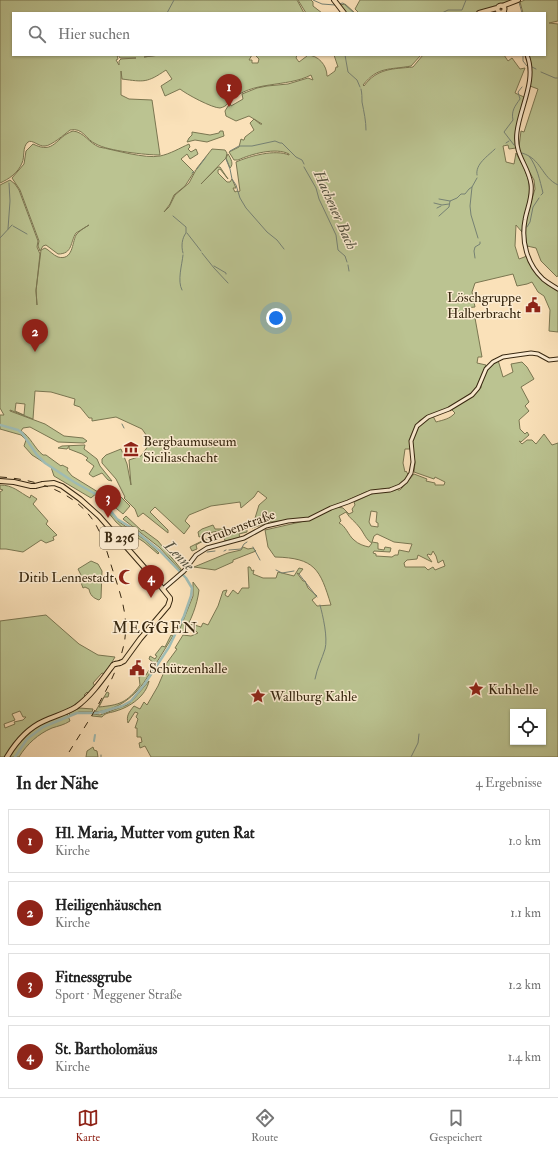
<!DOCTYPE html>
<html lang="de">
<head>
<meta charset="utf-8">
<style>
  :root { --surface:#fff; --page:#f2f2f2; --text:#222; --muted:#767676; --line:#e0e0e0; --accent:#8f2418 }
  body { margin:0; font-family:"IM FELL Double Pica",serif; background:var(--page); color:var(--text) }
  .controls { position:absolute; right:12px; bottom:12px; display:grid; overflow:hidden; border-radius:0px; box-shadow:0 1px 3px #0004 }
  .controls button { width:36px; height:36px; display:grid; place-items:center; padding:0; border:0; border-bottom:1px solid var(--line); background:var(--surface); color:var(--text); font:20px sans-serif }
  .you { position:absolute; left:276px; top:318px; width:14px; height:14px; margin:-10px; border:3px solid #fff; border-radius:50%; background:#1a73e8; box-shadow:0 0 0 6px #1a73e833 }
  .badge { display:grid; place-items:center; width:26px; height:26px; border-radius:50%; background:var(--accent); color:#fff; font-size:13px; font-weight:700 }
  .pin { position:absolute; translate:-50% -33px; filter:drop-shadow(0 1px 2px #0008) }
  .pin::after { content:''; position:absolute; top:21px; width:14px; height:12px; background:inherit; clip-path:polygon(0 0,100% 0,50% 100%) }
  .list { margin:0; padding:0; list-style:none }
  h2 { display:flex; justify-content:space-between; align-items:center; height:52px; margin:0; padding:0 16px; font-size:17px }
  h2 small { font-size:13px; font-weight:400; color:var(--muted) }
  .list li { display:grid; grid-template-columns:26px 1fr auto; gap:12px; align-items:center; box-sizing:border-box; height:64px; margin:0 8px 8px; padding:0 8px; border:1px solid var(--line); border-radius:0px }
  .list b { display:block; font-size:15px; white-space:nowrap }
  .list p { margin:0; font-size:13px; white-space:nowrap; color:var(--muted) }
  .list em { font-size:13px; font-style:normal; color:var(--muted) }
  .icon { flex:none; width:22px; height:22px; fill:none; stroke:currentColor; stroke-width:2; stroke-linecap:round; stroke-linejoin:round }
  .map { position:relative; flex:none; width:558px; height:757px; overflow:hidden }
  .search { position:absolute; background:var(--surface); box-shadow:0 1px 3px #0004; left:12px; right:12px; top:12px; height:44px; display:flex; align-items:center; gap:10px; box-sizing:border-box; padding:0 14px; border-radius:0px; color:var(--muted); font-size:15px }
  .sheet { height:340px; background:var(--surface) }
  nav { display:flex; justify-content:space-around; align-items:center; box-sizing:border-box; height:56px; border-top:1px solid var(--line); background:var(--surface); font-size:11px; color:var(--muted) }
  nav a { display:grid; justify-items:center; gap:2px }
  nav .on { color:var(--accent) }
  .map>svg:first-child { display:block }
  .green { fill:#bbc391; stroke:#7a7651; fill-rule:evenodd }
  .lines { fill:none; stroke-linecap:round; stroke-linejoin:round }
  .stream { stroke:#768173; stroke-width:1 }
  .canal { stroke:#9fbcb5; stroke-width:2 }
  .river { stroke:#9fbcb5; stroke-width:2.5 }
  .secondary-casing { stroke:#382811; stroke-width:5 }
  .primary-casing { stroke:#382811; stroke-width:6 }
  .secondary { stroke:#fcecd2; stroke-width:3 }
  .primary { stroke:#fae1b9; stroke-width:4 }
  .rail { stroke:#382811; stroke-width:1; stroke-dasharray:7 7; stroke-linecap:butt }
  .primary-bridge-casing { stroke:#382811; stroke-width:6; stroke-linecap:butt }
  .primary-bridge { stroke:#fae1b9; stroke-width:4 }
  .labels { text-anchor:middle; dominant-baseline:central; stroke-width:3; stroke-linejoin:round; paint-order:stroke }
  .shield { fill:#fcecd2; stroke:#73634b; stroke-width:1 }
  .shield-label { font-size:13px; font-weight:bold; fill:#382811 }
  .poi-label { font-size:14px; fill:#382811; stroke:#fcecd2; text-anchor:start }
  .street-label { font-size:14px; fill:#382811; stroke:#fcecd2 }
  .water-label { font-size:15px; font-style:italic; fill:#575442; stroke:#fcecd2 }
  .quarter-label { font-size:16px; letter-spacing:1px; fill:#382811; stroke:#fcecd2 }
</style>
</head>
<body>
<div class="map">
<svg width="558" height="757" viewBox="0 0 558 757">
  <rect width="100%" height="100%" fill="#fae1b9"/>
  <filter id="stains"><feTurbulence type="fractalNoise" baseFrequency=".005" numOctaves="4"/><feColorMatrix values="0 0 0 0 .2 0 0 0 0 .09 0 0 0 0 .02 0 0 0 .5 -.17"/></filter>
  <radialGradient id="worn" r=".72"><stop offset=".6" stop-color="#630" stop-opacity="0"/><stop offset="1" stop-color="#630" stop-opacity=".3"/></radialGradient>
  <path class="green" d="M0 0H297L304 13H13V55H117L118 59 116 60 119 65V61L121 59 136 58H120L118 55H159L144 57 160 55H252L249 60H252V63H258L259 59 255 55H297L296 58 299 62 307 56V55C318 55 327 65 327 76H328L335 71 336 67H338L334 55H421L411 66C390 70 378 66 363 85L364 86C377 68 393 69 413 67L423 55H504L508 61 512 58 520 69 525 68 515 93 524 97 517 127 516 148 509 149 508 145 503 146 506 162 514 164 516 153C520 161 525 168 527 176 534 193 524 215 522 232L516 225 515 246 519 259 527 256 538 275 546 284 558 291V332L549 331 550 310 544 296 538 292 532 282 527 284 517 286 513 274 475 283 472 292 475 307 465 308 463 314 464 319 475 318 482 357H478L477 363 486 365 477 386 473 392 448 408 425 417 419 421 411 436 410 449H405L403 463 405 472 406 471 409 476C396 492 384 487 366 492L309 518 270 522 252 528 259 505 267 498 258 491 254 497 241 508 240 502 211 506 189 515 185 521 190 526 184 534 155 507 150 512 168 530V533L143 513 138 517 135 509 124 498 125 497 116 479 102 463V459L106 455 121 449 127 464 131 485 129 460 141 456 151 442 142 429 116 417 92 421V418H89L80 407 74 405 75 399 51 392 35 391 33 419 10 410V411L45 424 64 436 83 438 87 441 84 443 58 442 30 427 23 428 21 431C31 437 34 448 43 455H46L61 466 62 465 68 468 67 470 72 476 98 492 91 498 54 476 51 467 32 455 24 446 26 440 21 435 0 429V415H4L0 408V185L10 180 15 184 19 190 38 241 37 247 40 254 36 291 37 305 36 290 41 250 45 248C49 250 53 255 58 257 73 261 72 243 76 235 79 231 84 228 89 225L76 233C70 242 73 254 58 254L46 245 43 246 40 251 38 246 39 241 20 190 12 178 24 164 26 151 33 144C55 155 55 137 73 131 84 132 89 143 99 147 115 150 145 159 160 156 170 154 180 148 189 144L190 147 188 149 191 152 196 149 198 154 190 159 187 154 181 159 194 172 185 186 174 195 170 204 164 212 169 207 175 195 189 183 197 168 212 149 225 150 227 153 226 158 228 154C231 159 234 164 230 168L226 158 201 184 218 167H220L228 179 220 169 218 170V173L227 182H230L232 179 236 188H233L235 192 237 191 238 192 240 191 236 162C250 156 275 149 289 155V154C276 147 251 154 238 160H234L229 152 239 147 241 139 243 140H244L245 137 254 130 250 123 254 119 260 124H262L249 116 236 121 226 116 225 111 230 103 231 106 243 99 242 94 257 88 267 86 288 84 308 78 313 80 311 75C286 88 252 80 230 101 226 97 227 88 225 83L228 103C226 106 224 107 220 108 212 108 186 94 180 89L165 96 161 86 172 79 166 70C147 83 144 82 122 79L121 71V95L129 99 152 100 160 155C146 155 108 151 96 144 86 140 83 127 70 130 65 134 51 146 45 146 39 147 32 139 28 142 22 147 25 157 22 163 18 173 9 179 0 183ZM16 403 25 404 24 415 15 411Z
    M298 0H311L313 2V6L322 13H306Z
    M360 0H511L503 5 500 4 495 7 475 13H359L355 9Z
    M525 0H558V21L549 23 558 24V275L557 277 541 261 536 248 527 246 525 234 526 218 535 189 534 180 521 157 519 147 521 131 524 132 538 89 530 86 531 74 529 55H545V13H523L520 2Z
    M345 4 355 13H346L340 5Z
    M220 131H223L224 136 207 142 195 140 187 142 189 138 192 135V132L210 135 219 133Z
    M498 360 503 377 513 372 511 364 522 362 527 367 534 379 521 387 529 402 525 406 529 411 519 420 520 429 525 434 527 432 529 435 521 442 519 441 522 444 527 440H532L536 444 544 434 552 445 558 443V757H151L145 746 140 748 139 743 142 742 141 737H137V728H135L138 719 136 717 138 713 135 712 128 723C126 716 129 712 134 706L140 709 144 702 147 705 158 686 167 665 166 664 177 649 175 648 183 635 191 636 198 633 190 626 191 624 201 627 203 623 208 625 218 606 223 591 227 590 225 595 228 597 233 590 238 594 242 588H249L248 567H250L252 571 254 570 253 574 263 578H276L278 572 294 576 299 568 303 569 299 574 297 573 303 581H305L308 588 317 596 312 600 317 606 331 605C320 569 315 558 275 557L268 547 265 530 309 520 337 507 343 508 349 514 353 512 352 509 355 505 354 502 374 493 393 491 398 489V490H400L414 474 427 479 426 481 435 483V485H444L445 482 435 477 434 479 414 472 415 463 412 443 414 434 416 430 423 421 433 416 436 422C443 420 450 419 455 413L451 409 472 397 480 388H481C480 377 489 366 498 360ZM371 511 377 512 376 522 378 523V527L371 526 369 522ZM346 512C350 519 355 521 360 528 364 533 366 540 372 543L369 547C364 546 358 544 354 540 348 535 346 526 339 523L341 521 339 516ZM377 534 394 542 412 544 409 552 399 550 398 555H395L392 557 376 556V554L373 553 374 551 390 552 391 548 385 547 384 550 378 549V543L372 542 374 536ZM433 551 436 556 438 563 443 560 445 566 435 570 433 567 428 570 425 567H405L404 563 407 560 417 559 418 555 432 562 427 555 428 554 431 555ZM513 712H543V742H513Z
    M85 445 84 449 97 459 100 466 112 481 108 480 102 473 93 477 89 474 94 466 86 460 88 458 82 454 69 449V446L67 449 58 448 62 446Z
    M0 485C13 485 19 492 30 498L31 495 37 499 33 504 48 521 46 524 57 535 53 537 54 540 46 543 41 540 23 552 6 549H0V492L3 490 0 489Z
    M119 495 130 506 123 514 111 504Z
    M97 496 118 521 145 540 159 553 158 554 144 542 124 529 116 522 96 497Z
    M126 516 142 531 143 530 158 541 181 569V571L159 547 123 519Z
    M213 525 215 529H224L225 530 213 532 199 537 198 532 202 529Z
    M247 530V532L239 534 240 538 225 541 224 536C214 537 204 540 196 545L197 549 192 551 190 547 212 536Z
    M243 547 248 549 253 548 256 551 233 560V562L215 570 194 567 228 553 241 550Z
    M91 561 98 564 102 571 101 598 99 600C93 598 90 595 89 589L85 587 83 588 79 577 81 575 78 569Z
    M193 582 199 590C197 606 191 620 183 634L179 631 193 596Z
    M46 615 79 644 98 655 115 657 105 674 102 673 93 683 95 686 88 693 87 692 84 695 86 697 75 705 66 710 70 721C64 725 58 726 52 728 38 734 27 744 19 757H0V621ZM20 711 23 717H26L23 720 14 722 15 724 5 728 4 724 15 720 12 714Z
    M171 635 173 636 152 670 150 668 154 663 149 659 150 656 155 659 157 656 155 655 162 646 165 647Z
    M149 670 151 671C139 693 121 710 95 712L107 692 109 693 108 697H104L99 707C119 705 127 703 140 685L139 677 146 675Z
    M149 681C146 696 130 707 116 711 111 713 106 712 102 717L92 716 93 714 100 715 127 705 132 701Z
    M79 708 93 709 92 712H79L70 716 69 713Z
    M93 747 94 750 97 751 98 757H86L87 751Z"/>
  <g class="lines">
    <path class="stream" d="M313 0 322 4 335 5
      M519 2 522 13
      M338 4 343 3 354 13
      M167 13 174 0
      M442 13 448 10H462L466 0
      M345 55 348 72 357 80 360 87
      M523 55V61L527 66
      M532 67 536 69
      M541 72 555 78H558
      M361 89C362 93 362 98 362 102 364 112 366 121 366 130
      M506 143 509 141
      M514 145 504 132 513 120C511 111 515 106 520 99L518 92 522 87
      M230 151 239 146H252L275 141 280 143H282L296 157 302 160 304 164
      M522 153C542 159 541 177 558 185
      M529 156C537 166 540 181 543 193L541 195
      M226 159 230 169 232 179 236 185 240 198 246 208 267 232 277 240 284 249
      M304 167 316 188 319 199 336 235 338 250 345 256 347 262
      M197 169 206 157
      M192 173 194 171
      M477 175C475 164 488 156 495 149
      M477 178 472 187 470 206 471 215 478 238
      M439 199 450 201
      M434 203 442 205 449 204
      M437 208 441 206
      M173 216 186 227V233C182 238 181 246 183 253
      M439 216 449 207 450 201 457 198 461 194H465L469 189 472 187
      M13 226 27 234
      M527 227 530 222 533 207 539 198
      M8 229 10 201 9 183
      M187 233 201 251
      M0 238 12 225
      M202 253 214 268 228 283
      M475 258 474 251 475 247 480 244V242
      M348 265 349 271
      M214 266 226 273V274
      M182 290C177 281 182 265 183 255
      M122 424 124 428
      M253 547 260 560
      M229 550 241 549 244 544 247 542
      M224 551 226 550
      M207 552 215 551
      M276 570 282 573 294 571
      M299 574 317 597
      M315 679C317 668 322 659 325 649 328 638 323 616 320 605
      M101 757V755
      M411 757 418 743 419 734"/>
    <path class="canal" d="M102 713 111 709
      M94 741 95 735"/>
    <path class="river" d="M0 425 18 430 22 433 37 455 45 463 74 482 99 496 117 519 132 528 160 551 186 578 192 588 191 596 184 616 169 647 144 685 131 701 122 706 97 713H77L43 727 27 739 15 757"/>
    <g class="secondary-casing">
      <path id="secondary" d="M504 11 505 13
        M502 13H503
        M527 55C537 80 520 107 517 132 514 156 528 164 531 184 533 197 527 208 525 220 521 241 527 264 543 279 548 283 553 286 558 289
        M163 589 184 571 196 555 207 548 244 538 266 526 288 521 309 519 331 508 348 502 371 492 390 490 400 486 406 481 411 473 413 462 411 441 417 426 428 417 449 409 472 395 478 388 486 369 493 362 503 357 531 353 538 354 549 360 558 359"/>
    </g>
    <g class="primary-casing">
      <path id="primary" d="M334 0 344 13
        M497.5 9a3.5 3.5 0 1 1 7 0a3.5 3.5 0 1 1-7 0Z
        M502 6 518 0
        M479 13 497 8
        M0 481 14 482 31 486H35
        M43 484 54 483 62 486 80 499 99 516 158 583 170 598V600L168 606 140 639 124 661 120 663
        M7 757C16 742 28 728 44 721 55 716 66 713 76 707 91 696 102 680 113 665L115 664"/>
    </g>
    <use href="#secondary" class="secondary"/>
    <use href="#primary" class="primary"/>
    <path class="rail" d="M0 477C36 479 77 492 96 525 105 541 109 560 115 577 122 599 129 620 124 644 116 682 86 724 66 757"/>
    <g class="primary-bridge-casing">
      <path id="primary-bridge" d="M35 486 43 484
        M115 664 120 663"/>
    </g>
    <use href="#primary-bridge" class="primary-bridge"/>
  </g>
  <defs>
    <g id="civic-bare" transform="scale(1.2)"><path d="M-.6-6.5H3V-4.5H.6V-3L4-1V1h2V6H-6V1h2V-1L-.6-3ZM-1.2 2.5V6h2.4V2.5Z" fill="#8f2418" stroke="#fcecd2" stroke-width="2.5" paint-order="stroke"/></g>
    <g id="museum-bare" transform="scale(1.2)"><path d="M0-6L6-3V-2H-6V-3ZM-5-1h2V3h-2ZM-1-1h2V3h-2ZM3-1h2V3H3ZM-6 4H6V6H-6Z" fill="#8f2418" stroke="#fcecd2" stroke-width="2.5" paint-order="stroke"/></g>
    <g id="mosque-bare" transform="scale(1.2)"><path d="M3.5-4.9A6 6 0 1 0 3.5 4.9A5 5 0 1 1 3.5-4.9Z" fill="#8f2418" stroke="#fcecd2" stroke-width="2.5" paint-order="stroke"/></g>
    <g id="sight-bare" transform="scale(1.2)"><path d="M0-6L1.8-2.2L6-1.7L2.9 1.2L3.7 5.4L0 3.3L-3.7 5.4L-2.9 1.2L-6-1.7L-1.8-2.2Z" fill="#8f2418" stroke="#fcecd2" stroke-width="2.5" paint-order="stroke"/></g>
  </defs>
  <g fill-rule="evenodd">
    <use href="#civic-bare" x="533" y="305"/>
    <use href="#museum-bare" x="131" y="449"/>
    <use href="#mosque-bare" x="126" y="577"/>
    <use href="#civic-bare" x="137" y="668"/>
    <use href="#sight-bare" x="476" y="689"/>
    <use href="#sight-bare" x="258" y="696"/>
  </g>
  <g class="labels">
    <rect class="shield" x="100" y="527" width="38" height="22" rx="3"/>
    <g class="shield-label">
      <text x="119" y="538">B 236</text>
    </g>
    <g class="poi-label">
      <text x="521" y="297" text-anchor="end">Löschgruppe<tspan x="521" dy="16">Halberbracht</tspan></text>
      <text x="143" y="441">Bergbaumuseum<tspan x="143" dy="16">Siciliaschacht</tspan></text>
      <text x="114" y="577" text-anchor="end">Ditib Lennestadt</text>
      <text x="149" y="668">Schützenhalle</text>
      <text x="488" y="689">Kuhhelle</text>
      <text x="270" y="696">Wallburg Kahle</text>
    </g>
    <g class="street-label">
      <text transform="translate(238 527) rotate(-20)">Grubenstraße</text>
    </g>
    <g class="water-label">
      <text transform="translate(335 210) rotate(66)">Hachener Bach</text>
      <text transform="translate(179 556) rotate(45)">Lenne</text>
    </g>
    <g class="quarter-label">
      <text x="155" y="628">MEGGEN</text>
    </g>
  </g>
  <rect width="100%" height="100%" filter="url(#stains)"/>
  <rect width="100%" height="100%" fill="url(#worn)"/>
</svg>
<div class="controls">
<button><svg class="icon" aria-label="locate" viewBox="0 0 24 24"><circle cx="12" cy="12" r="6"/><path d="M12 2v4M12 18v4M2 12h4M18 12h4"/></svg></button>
</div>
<div class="you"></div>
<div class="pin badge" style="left:229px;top:107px">1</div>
<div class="pin badge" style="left:35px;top:352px">2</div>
<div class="pin badge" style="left:108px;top:518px">3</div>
<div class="pin badge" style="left:151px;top:598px">4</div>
<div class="search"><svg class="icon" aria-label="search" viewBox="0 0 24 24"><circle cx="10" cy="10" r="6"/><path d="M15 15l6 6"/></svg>Hier suchen</div>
</div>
<section class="sheet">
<h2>In der Nähe<small>4 Ergebnisse</small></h2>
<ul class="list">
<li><span class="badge">1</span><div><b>Hl. Maria, Mutter vom guten Rat</b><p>Kirche</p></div><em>1.0 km</em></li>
<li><span class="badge">2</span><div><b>Heiligenhäuschen</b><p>Kirche</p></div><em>1.1 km</em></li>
<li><span class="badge">3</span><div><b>Fitnessgrube</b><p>Sport · Meggener Straße</p></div><em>1.2 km</em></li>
<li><span class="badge">4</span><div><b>St. Bartholomäus</b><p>Kirche</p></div><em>1.4 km</em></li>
</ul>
</section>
<nav>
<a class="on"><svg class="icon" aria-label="map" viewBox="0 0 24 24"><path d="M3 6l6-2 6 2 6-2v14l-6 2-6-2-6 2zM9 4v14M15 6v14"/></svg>Karte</a>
<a><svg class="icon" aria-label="directions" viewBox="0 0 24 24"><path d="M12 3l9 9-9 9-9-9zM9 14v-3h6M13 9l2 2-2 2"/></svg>Route</a>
<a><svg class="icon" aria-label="saved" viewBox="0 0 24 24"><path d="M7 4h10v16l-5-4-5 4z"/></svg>Gespeichert</a>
</nav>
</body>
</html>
